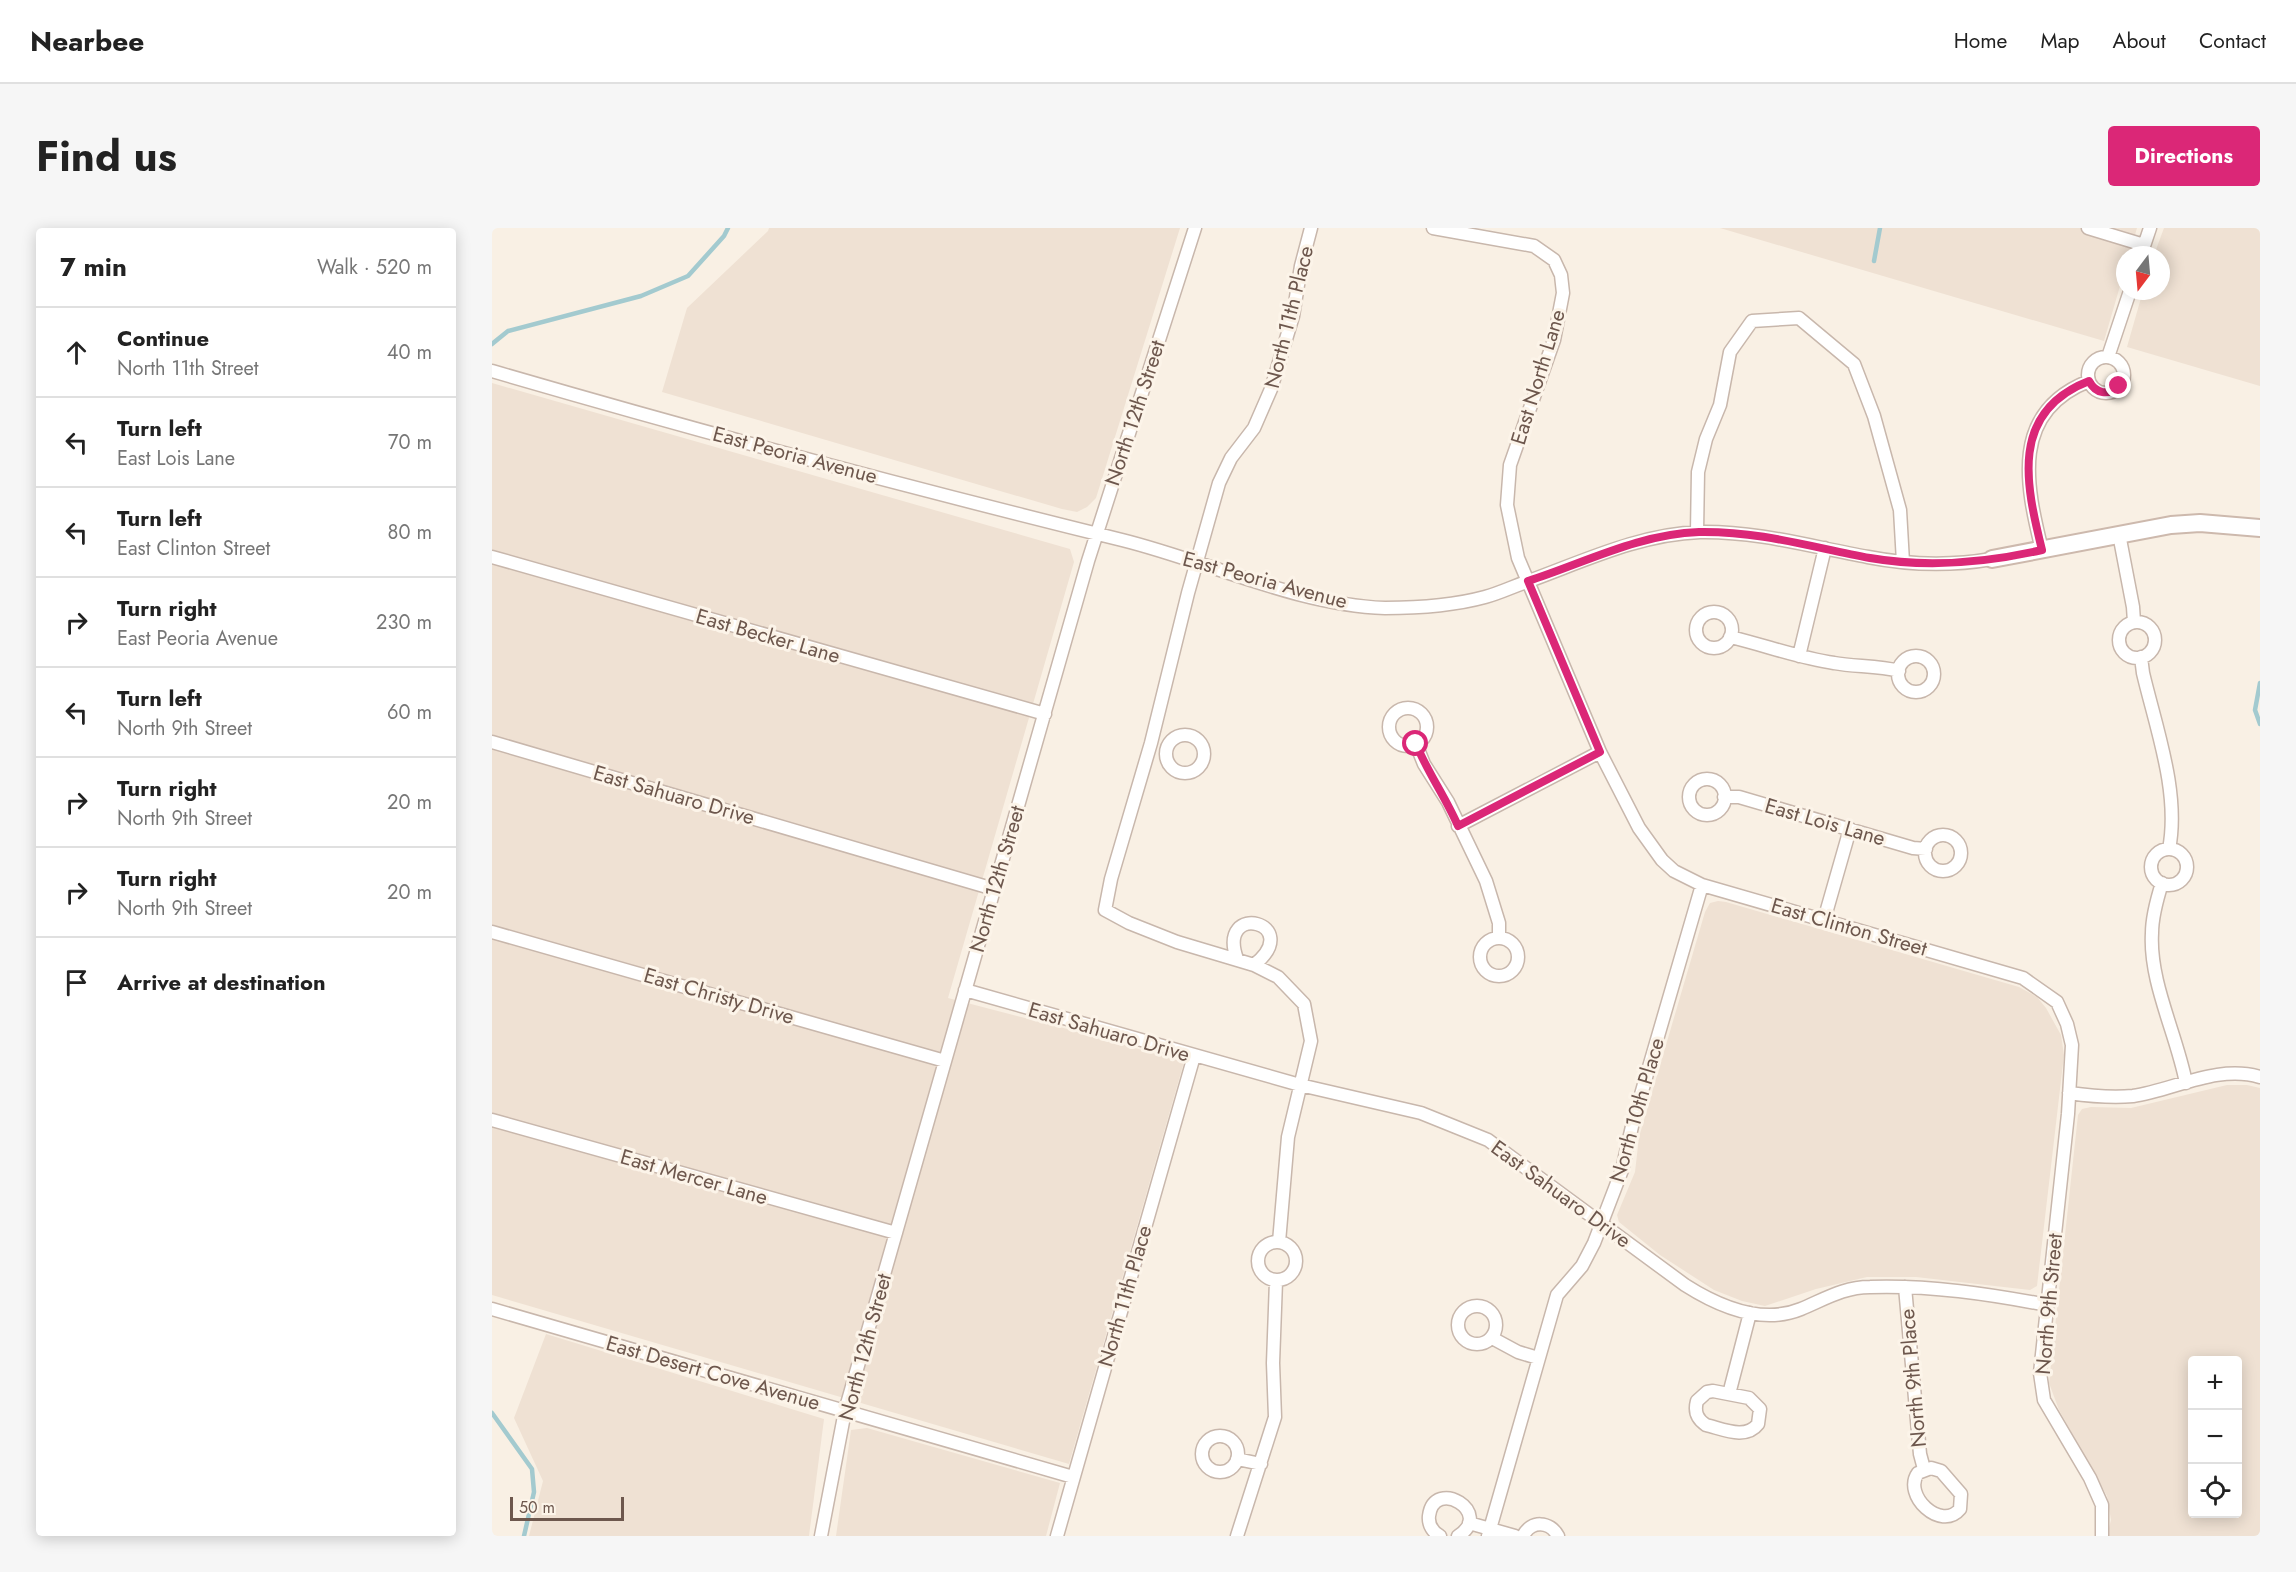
<!DOCTYPE html>
<html lang="en">
<head>
<meta charset="utf-8">
<style>
  :root { --surface:#fff; --page:#f6f6f6; --text:#222; --muted:#767676; --line:#e0e0e0; --accent:#db2777 }
  body { margin:0; font-family:Jost,sans-serif; background:var(--page); color:var(--text) }
  .controls { position:absolute; right:18px; bottom:18px; display:grid; overflow:hidden; border-radius:6px; box-shadow:0 3px 15px #0003 }
  .controls button { width:54px; height:54px; display:grid; place-items:center; padding:0; border:0; border-bottom:2px solid var(--line); background:var(--surface); color:var(--text); font:30px sans-serif }
  .compass { position:absolute; left:1624px; top:18px; width:54px; height:54px; border-radius:50%; background:var(--surface); box-shadow:0 3px 15px #0003; rotate:196deg }
  .scale { position:absolute; left:18px; bottom:15px; width:114px; box-sizing:border-box; padding-left:6px; border:3px solid #6d574d; border-top:0; font-size:16px; line-height:21px; white-space:nowrap; color:#6d574d; -webkit-text-stroke:4px #fcf4e9; paint-order:stroke }
  .stop { position:absolute; width:18px; height:18px; margin:-14px; border:4px solid #db2777; border-radius:50%; background:#fff }
  .stop.end { background:#db2777; border-color:#fff; box-shadow:0 2px 6px #0008 }
  .list { margin:0; padding:0; list-style:none }
  h2 { display:flex; justify-content:space-between; align-items:center; height:78px; margin:0; padding:0 24px; font-size:26px }
  h2 small { font-size:20px; font-weight:400; color:var(--muted) }
  .list li { display:grid; grid-template-columns:39px 1fr auto; gap:18px; align-items:center; box-sizing:border-box; height:90px; padding:0 24px; border-top:2px solid var(--line) }
  .list b { display:block; font-size:22px; white-space:nowrap }
  .list p { margin:0; font-size:20px; white-space:nowrap; color:var(--muted) }
  .list em { font-size:20px; font-style:normal; color:var(--muted) }
  .icon { flex:none; width:33px; height:33px; fill:none; stroke:currentColor; stroke-width:2; stroke-linecap:round; stroke-linejoin:round }
  .map { position:relative; flex:none; width:1768px; height:1308px; overflow:hidden; border-radius:6px }
  header { display:flex; align-items:center; gap:36px; box-sizing:border-box; height:84px; padding:0 30px; background:var(--surface); border-bottom:2px solid var(--line) }
  header strong { font-size:28px }
  nav { display:flex; gap:33px; margin-inline-start:auto; font-size:21px }
  .intro { display:flex; align-items:center; justify-content:space-between; box-sizing:border-box; height:144px; padding:0 36px }
  h1 { margin:0; font-size:42px }
  .button { padding:15px 27px; border-radius:6px; background:var(--accent); color:#fff; font-size:21px; font-weight:700 }
  main { display:flex; gap:36px; padding:0 36px }
  aside { flex:1; background:var(--surface); border-radius:6px; box-shadow:0 3px 15px #0003 }
  .map>svg:first-child { display:block }
  .residential { fill:#efe1d3; fill-rule:evenodd }
  .lines { fill:none; stroke-linecap:round; stroke-linejoin:round }
  .stream { stroke:#a3cacf; stroke-width:4.5 }
  .street-casing { stroke:#c8b7ac; stroke-width:15 }
  .secondary-casing { stroke:#cdb9ad; stroke-width:20 }
  .street { stroke:#fff; stroke-width:12 }
  .secondary { stroke:#fff; stroke-width:16 }
  .route { stroke:#db2777; stroke-width:8 }
  .labels { text-anchor:middle; dominant-baseline:central; stroke-width:6; stroke-linejoin:round; paint-order:stroke }
  .street-label { font-size:21px; fill:#6d574d; stroke:#fcf4e9 }
</style>
</head>
<body>
<header>
<strong>Nearbee</strong>
<nav><a>Home</a><a>Map</a><a>About</a><a>Contact</a></nav>
</header>
<div class="intro"><h1>Find us</h1><a class="button">Directions</a></div>
<main>
<aside>
<h2>7 min<small>Walk · 520 m</small></h2>
<ul class="list">
<li><svg class="icon" aria-label="ahead" viewBox="0 0 24 24"><path d="M12 20V5M6 11l6-6 6 6"/></svg><div><b>Continue</b><p>North 11th Street</p></div><em>40 m</em></li>
<li><svg class="icon" aria-label="left" viewBox="0 0 24 24"><path d="M17 20v-9H6M10 6l-5 5 5 5"/></svg><div><b>Turn left</b><p>East Lois Lane</p></div><em>70 m</em></li>
<li><svg class="icon" aria-label="left" viewBox="0 0 24 24"><path d="M17 20v-9H6M10 6l-5 5 5 5"/></svg><div><b>Turn left</b><p>East Clinton Street</p></div><em>80 m</em></li>
<li><svg class="icon" aria-label="right" viewBox="0 0 24 24"><path d="M7 20v-9h11M14 6l5 5-5 5"/></svg><div><b>Turn right</b><p>East Peoria Avenue</p></div><em>230 m</em></li>
<li><svg class="icon" aria-label="left" viewBox="0 0 24 24"><path d="M17 20v-9H6M10 6l-5 5 5 5"/></svg><div><b>Turn left</b><p>North 9th Street</p></div><em>60 m</em></li>
<li><svg class="icon" aria-label="right" viewBox="0 0 24 24"><path d="M7 20v-9h11M14 6l5 5-5 5"/></svg><div><b>Turn right</b><p>North 9th Street</p></div><em>20 m</em></li>
<li><svg class="icon" aria-label="right" viewBox="0 0 24 24"><path d="M7 20v-9h11M14 6l5 5-5 5"/></svg><div><b>Turn right</b><p>North 9th Street</p></div><em>20 m</em></li>
<li><svg class="icon" aria-label="arrive" viewBox="0 0 24 24"><path d="M6 21V4h12l-3 4 3 4H6"/></svg><div><b>Arrive at destination</b></div></li>
</ul>
</aside>
<div class="map">
<svg width="1768" height="1308" viewBox="0 0 1768 1308">
  <rect width="100%" height="100%" fill="#f9f0e4"/>
  <path class="residential" d="M277 0H688L604 270 595 279 585 284 570 281 170 164 195 80 276 3Z
    M1228 0H1645L1637 27H1633V41L1612 113Z
    M1672 0H1768V158L1635 119 1651 63H1669V27H1662Z
    M0 155 578 321 582 334 456 770 587 804 692 834 577 1236 0 1067Z
    M1226 673 1234 674 1527 759 1545 769 1554 780 1569 807 1572 827 1545 1058 1538 1062 1424 1049H1375L1324 1061 1273 1078 1250 1073 1222 1062 1168 1027 1127 994 1125 987 1143 944 1147 909 1213 684 1218 675Z
    M1735 857H1755L1768 860V1308H1615L1619 1292 1615 1268 1567 1182 1557 1155 1586 887 1590 881 1599 879 1639 880ZM1700 1132H1746V1286H1700Z
    M54 1106 332 1191 317 1308H37L51 1253 22 1190Z
    M375 1200 568 1255 554 1308H344L359 1202Z"/>
  <g class="lines">
    <path class="stream" d="M1382 33 1388 0
      M0 116 16 103 149 68 196 48 232 8 236 0
      M1768 455 1763 482 1768 496
      M0 1185 40 1241 42 1264 32 1308"/>
    <g class="street-casing">
      <path id="street" d="M941 0 1042 18 1062 32 1069 47 1071 65 1062 112 1018 237 1015 277 1026 330 1108 524 1147 600 1170 632 1182 643 1210 657 1531 750 1565 774 1575 796 1580 817 1576 886 1548 1145 1552 1172 1598 1250 1610 1277V1308
        M1596 0 1652 17
        M1649 27 1658 0
        M1616 129 1638 63
        M1596 147a18 18 0 1 1 36 0a18 18 0 1 1-36 0Z
        M0 143C209 204 419 260 630 312 715 333 805 377 893 380 926 380 960 378 993 369 1008 365 1022 358 1037 353 1092 333 1148 306 1208 304 1266 303 1320 319 1376 329 1417 337 1459 338 1500 331
        M1205 304 1206 244 1214 211 1228 177 1238 124 1260 93 1307 90 1362 136 1382 188 1408 282 1411 334
        M1627 306 1641 379 1642 394
        M1550 322C1534 257 1518 184 1597 153
        M0 329 553 486
        M1204 402a18 18 0 1 1 36 0a18 18 0 1 1-36 0Z
        M1627 412a18 18 0 1 1 36 0a18 18 0 1 1-36 0Z
        M1238 409C1273 417 1306 430 1342 435 1363 439 1386 437 1407 443
        M1307 428 1333 320
        M1406 446a18 18 0 1 1 36 0a18 18 0 1 1-36 0Z
        M1649 429 1651 445C1664 500 1688 565 1677 621
        M897 499a19 19 0 1 1 38 0a19 19 0 1 1-38 0Z
        M674 526a19 19 0 1 1 38 0a19 19 0 1 1-38 0Z
        M0 514 502 661
        M924 516 932 536 956 574 994 653 1007 695V709
        M1197 569a18 18 0 1 1 36 0a18 18 0 1 1-36 0Z
        M1232 569H1247L1421 620 1434 621
        M966 598 1108 524
        M1433 625a18 18 0 1 1 36 0a18 18 0 1 1-36 0Z
        M1659 639a18 18 0 1 1 36 0a18 18 0 1 1-36 0Z
        M1670 655C1665 671 1660 689 1660 705 1657 754 1685 807 1694 855
        M1332 692 1358 601
        M0 704 453 833
        M988 729a19 19 0 1 1 38 0a19 19 0 1 1-38 0Z
        M745 731C724 672 814 695 762 737
        M473 762 808 857 929 885 996 912 1193 1057C1226 1078 1270 1097 1309 1081 1333 1071 1352 1059 1378 1059 1437 1057 1497 1066 1555 1077
        M1577 865C1598 868 1620 870 1641 868 1682 862 1726 836 1768 849
        M0 892 404 1005
        M766 1033a19 19 0 1 1 38 0a19 19 0 1 1-38 0Z
        M787 1014 796 909 819 813 812 776 786 749 762 737 685 714 637 695 613 682 619 651 659 515 696 365 727 255 739 230 762 200 779 161 801 88 809 38 819 0
        M1413 1059 1428 1226 1432 1241
        M966 1097a19 19 0 1 1 38 0a19 19 0 1 1-38 0Z
        M0 1081 581 1249
        M1000 1110 1026 1124 1046 1130
        M1221 1163 1257 1170 1268 1181 1266 1196C1254 1212 1231 1201 1214 1197 1205 1191 1202 1184 1205 1173L1215 1164Z
        M1237 1166 1258 1085
        M710 1226a18 18 0 1 1 36 0a18 18 0 1 1-36 0Z
        M745 1231 769 1236
        M1439 1240 1449 1243 1469 1266 1468 1281C1449 1304 1410 1267 1426 1245Z
        M977 1295 1023 1308
        M329 1308 353 1183 596 333 703 0
        M565 1308 702 828
        M745 1308 783 1189 781 1135 784 1053
        M948 1308C941 1304 936 1297 937 1288 942 1248 1003 1285 966 1308
        M996 1308 1065 1067 1090 1038 1102 1015 1130 942 1141 894 1210 657
        M1031 1308C1039 1292 1058 1293 1066 1308"/>
    </g>
    <g class="secondary-casing">
      <path id="secondary" d="M1500 331 1679 297 1708 295 1768 300"/>
    </g>
    <use href="#street" class="street"/>
    <use href="#secondary" class="secondary"/>
  </g>
  <g class="lines">
    <path class="route" d="M924 516C936 545 954 570 966 598L1108 524 1036 353C1092 335 1147 306 1207 304 1268 303 1319 319 1378 330 1436 340 1493 335 1550 322 1534 257 1517 184 1597 153 1604 166 1616 168 1627 158"/>
  </g>
  <g class="labels">
    <g class="street-label">
      <text transform="translate(797 89) rotate(-76)">North 11th Place</text>
      <text transform="translate(1046 149) rotate(-73)">East North Lane</text>
      <text transform="translate(643 185) rotate(-72)">North 12th Street</text>
      <text transform="translate(303 227) rotate(15)">East Peoria Avenue</text>
      <text transform="translate(773 352) rotate(15)">East Peoria Avenue</text>
      <text transform="translate(276 408) rotate(16)">East Becker Lane</text>
      <text transform="translate(182 567) rotate(16)">East Sahuaro Drive</text>
      <text transform="translate(1333 594) rotate(16)">East Lois Lane</text>
      <text transform="translate(505 651) rotate(-74)">North 12th Street</text>
      <text transform="translate(1357 699) rotate(16)">East Clinton Street</text>
      <text transform="translate(227 768) rotate(16)">East Christy Drive</text>
      <text transform="translate(617 804) rotate(16)">East Sahuaro Drive</text>
      <text transform="translate(1145 882) rotate(-74)">North 10th Place</text>
      <text transform="translate(202 949) rotate(16)">East Mercer Lane</text>
      <text transform="translate(1069 966) rotate(36)">East Sahuaro Drive</text>
      <text transform="translate(633 1068) rotate(-74)">North 11th Place</text>
      <text transform="translate(1557 1076) rotate(-85)">North 9th Street</text>
      <text transform="translate(373 1119) rotate(-75)">North 12th Street</text>
      <text transform="translate(221 1145) rotate(16)">East Desert Cove Avenue</text>
      <text transform="translate(1421 1150) rotate(-95)">North 9th Place</text>
    </g>
  </g>
</svg>
<div class="controls">
<button>+</button>
<button>−</button>
<button><svg class="icon" aria-label="locate" viewBox="0 0 24 24"><circle cx="12" cy="12" r="6"/><path d="M12 2v4M12 18v4M2 12h4M18 12h4"/></svg></button>
</div>
<svg class="compass" viewBox="-18 -18 36 36"><path d="M0-13l5 13h-10z" fill="#e53935"/><path d="M0 13l5-13h-10z" fill="#767676"/></svg>
<div class="scale">50 m</div>
<div class="stop" style="left:924px;top:516px"></div>
<div class="stop end" style="left:1627px;top:158px"></div>
</div>
</main>
</body>
</html>
